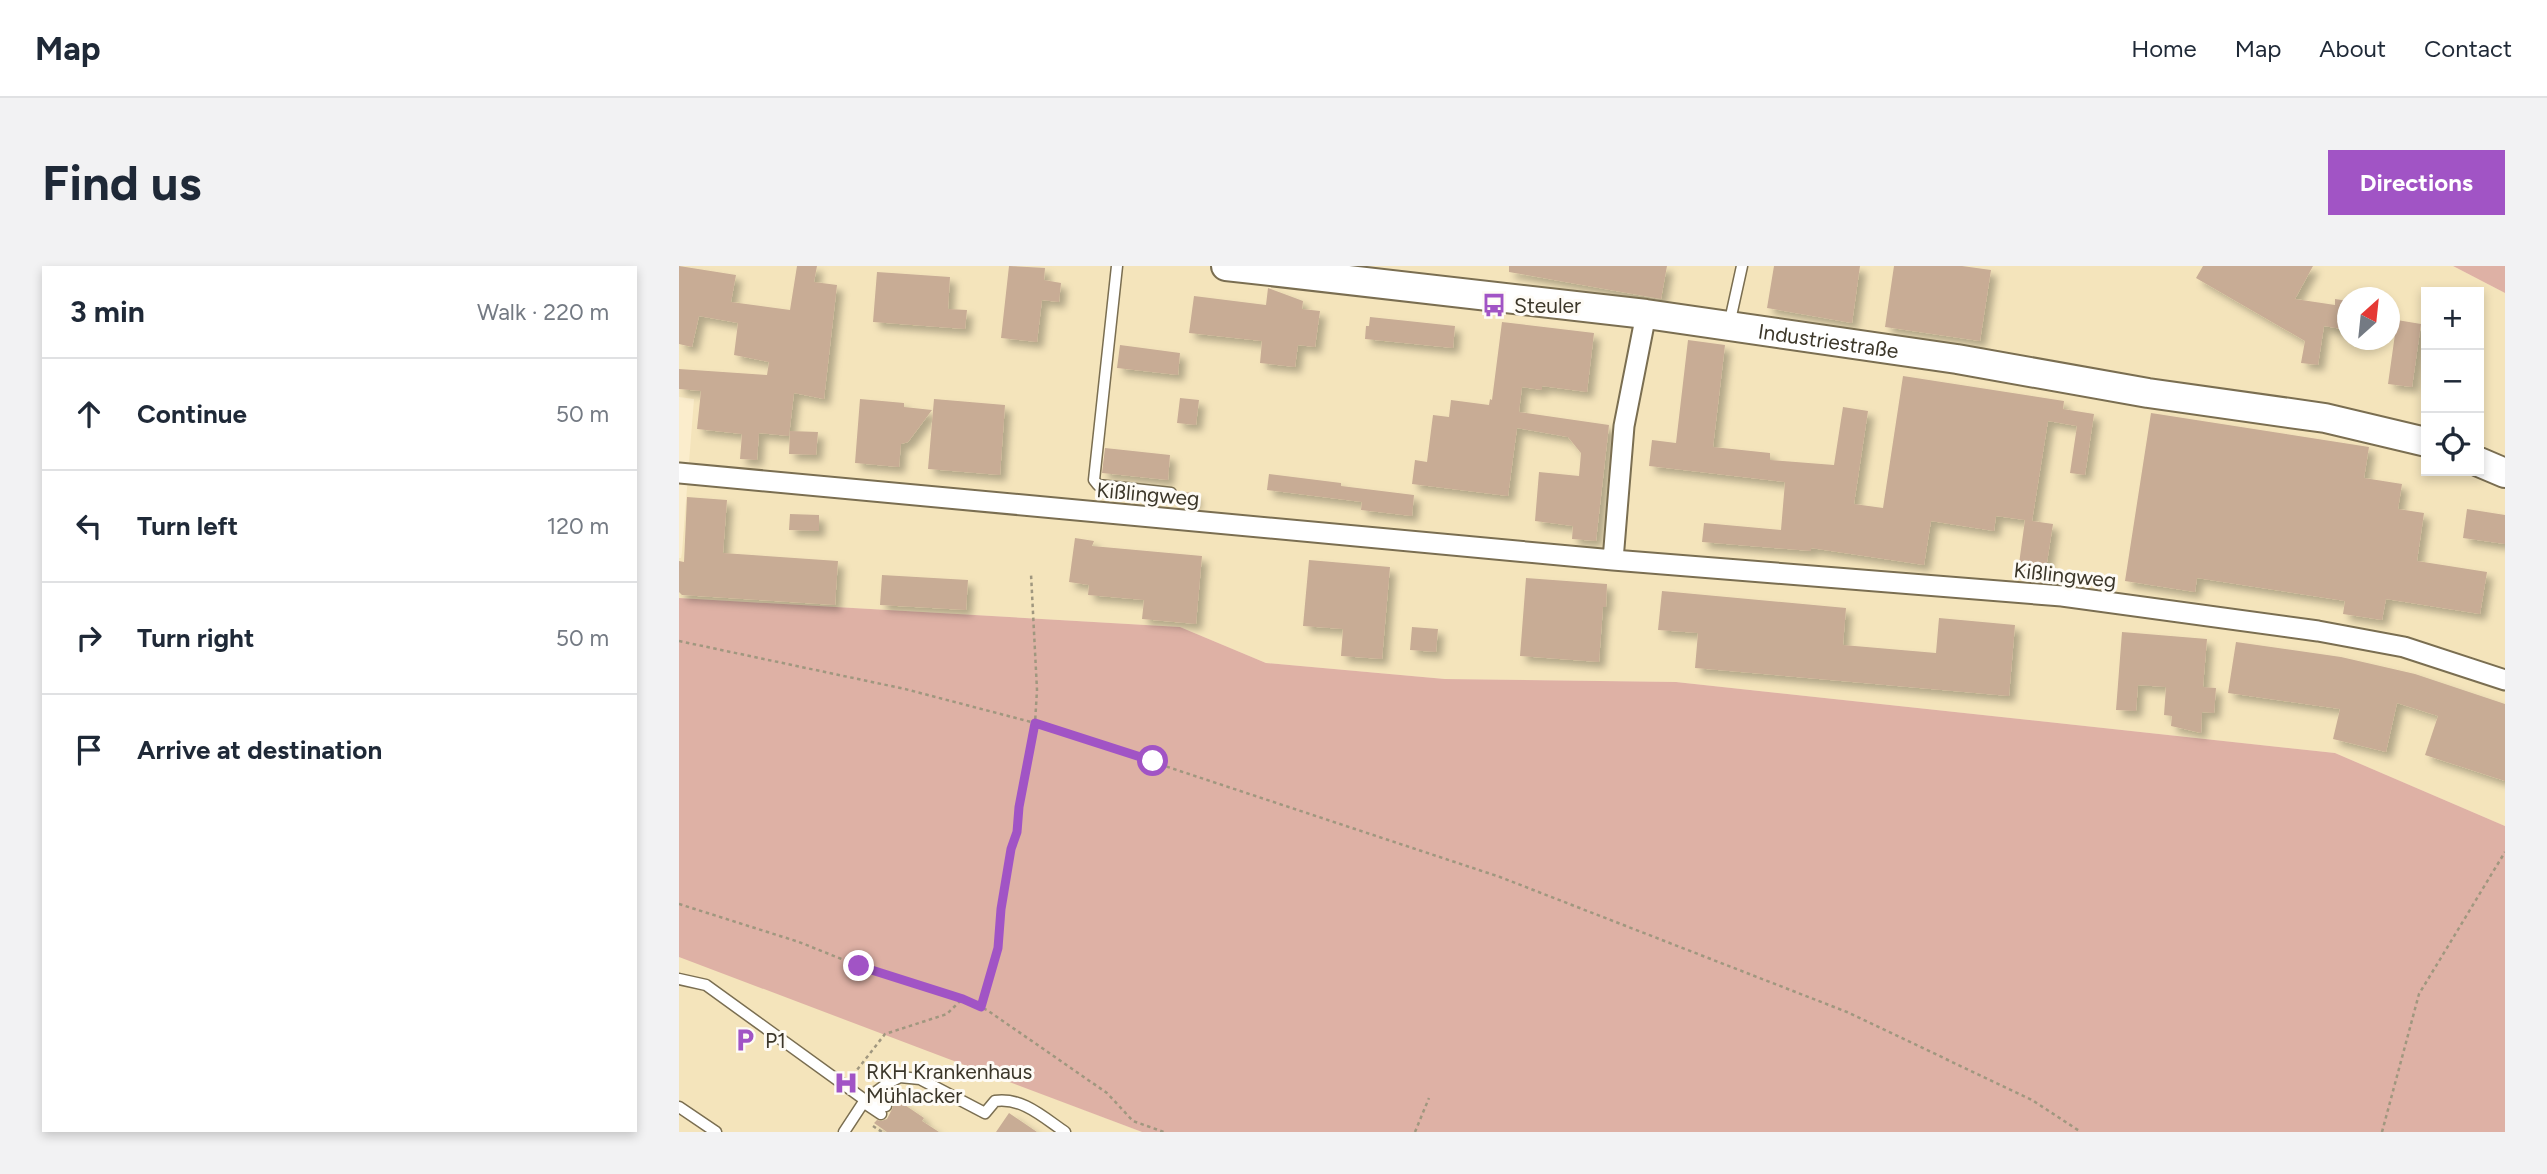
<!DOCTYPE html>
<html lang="en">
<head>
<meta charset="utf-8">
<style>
  :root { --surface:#fff; --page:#f2f2f3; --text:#1f2937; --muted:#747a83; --line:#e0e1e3; --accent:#a154c5 }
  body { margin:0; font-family:Figtree,sans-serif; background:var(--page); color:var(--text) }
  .controls { position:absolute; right:21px; top:21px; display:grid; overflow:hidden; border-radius:0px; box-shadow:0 4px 10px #0003 }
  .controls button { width:63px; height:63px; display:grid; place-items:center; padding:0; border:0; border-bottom:2px solid var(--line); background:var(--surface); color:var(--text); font:35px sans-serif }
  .compass { position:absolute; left:1658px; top:21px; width:63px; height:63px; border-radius:50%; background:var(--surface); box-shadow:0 4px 10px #0003; rotate:27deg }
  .stop { position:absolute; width:21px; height:21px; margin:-16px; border:5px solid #a154c5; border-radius:50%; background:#fff }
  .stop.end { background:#a154c5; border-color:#fff; box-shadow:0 2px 7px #0008 }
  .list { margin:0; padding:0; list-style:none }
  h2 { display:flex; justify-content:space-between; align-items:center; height:91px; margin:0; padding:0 28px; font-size:30px }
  h2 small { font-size:23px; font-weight:400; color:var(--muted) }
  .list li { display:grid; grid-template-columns:46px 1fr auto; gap:21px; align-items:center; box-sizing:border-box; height:112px; padding:0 28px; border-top:2px solid var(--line) }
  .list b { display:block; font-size:26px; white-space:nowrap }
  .list em { font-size:23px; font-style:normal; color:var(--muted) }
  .icon { flex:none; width:38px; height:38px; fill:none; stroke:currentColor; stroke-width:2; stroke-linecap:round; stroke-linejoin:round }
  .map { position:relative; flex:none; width:1826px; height:866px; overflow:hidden; border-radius:0px }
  header { display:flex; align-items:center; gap:42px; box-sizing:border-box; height:98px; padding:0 35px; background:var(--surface); border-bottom:2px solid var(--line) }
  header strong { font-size:33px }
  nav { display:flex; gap:38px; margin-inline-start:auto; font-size:24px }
  .intro { display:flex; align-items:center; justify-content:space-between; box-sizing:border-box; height:168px; padding:0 42px }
  h1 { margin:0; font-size:49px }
  .button { padding:18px 32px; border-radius:0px; background:var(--accent); color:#fff; font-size:24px; font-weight:700 }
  main { display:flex; gap:42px; padding:0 42px }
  aside { flex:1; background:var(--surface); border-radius:0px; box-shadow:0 4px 10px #0003 }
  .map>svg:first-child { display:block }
  .built { fill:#f4e4bb; fill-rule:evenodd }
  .green { fill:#deb1a5 }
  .building { fill:#c8ac95; filter:url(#shadow) }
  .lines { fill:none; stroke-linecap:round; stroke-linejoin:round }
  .lane-casing { stroke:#7a6e51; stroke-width:13 }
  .street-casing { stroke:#7a6e51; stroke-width:23 }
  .secondary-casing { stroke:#7a6e51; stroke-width:32 }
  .path { stroke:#a0977f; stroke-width:2.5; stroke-dasharray:3.5 3.5; stroke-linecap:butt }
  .lane { stroke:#fff; stroke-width:10 }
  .street { stroke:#fff; stroke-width:19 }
  .secondary { stroke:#fff; stroke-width:28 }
  .route { stroke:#a154c5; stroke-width:9 }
  .labels { text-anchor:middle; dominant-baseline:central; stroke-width:6; stroke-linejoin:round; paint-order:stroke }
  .poi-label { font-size:21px; fill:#3c372a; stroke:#fefbf5; text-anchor:start }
  .street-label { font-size:21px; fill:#3c372a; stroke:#fefbf5 }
</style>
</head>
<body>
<header>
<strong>Map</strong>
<nav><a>Home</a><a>Map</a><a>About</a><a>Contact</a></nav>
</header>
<div class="intro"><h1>Find us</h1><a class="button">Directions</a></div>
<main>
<aside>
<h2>3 min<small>Walk · 220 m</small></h2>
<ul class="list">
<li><svg class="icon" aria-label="ahead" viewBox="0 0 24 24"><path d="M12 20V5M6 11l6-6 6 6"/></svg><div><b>Continue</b></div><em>50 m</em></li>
<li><svg class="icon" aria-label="left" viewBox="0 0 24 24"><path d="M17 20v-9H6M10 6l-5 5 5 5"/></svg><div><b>Turn left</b></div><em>120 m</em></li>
<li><svg class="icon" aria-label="right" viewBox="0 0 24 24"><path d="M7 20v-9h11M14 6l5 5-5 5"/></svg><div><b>Turn right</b></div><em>50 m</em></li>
<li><svg class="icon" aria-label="arrive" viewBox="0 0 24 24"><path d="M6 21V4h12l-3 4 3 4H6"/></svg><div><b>Arrive at destination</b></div></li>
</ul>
</aside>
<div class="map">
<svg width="1826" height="866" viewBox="0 0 1826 866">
  <defs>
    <filter id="shadow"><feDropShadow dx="6" dy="6" stdDeviation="3.5" flood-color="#0004"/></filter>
  </defs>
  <rect width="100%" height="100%" fill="#fbedcc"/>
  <path class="built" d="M0 0H1774L1826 27V560L1656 487 997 416 766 413 587 397 501 361 0 332V292H2L3 286 15 133 0 131ZM1747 26H1800V205H1747ZM1668 32H1710V74H1668Z
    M0 691 8 692 463 866H0Z"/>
  <path class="green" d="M1774 0H1826V27Z
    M0 332 501 361 587 397 766 413 997 416 1656 487 1826 560V866H463L0 691Z"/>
  <path class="building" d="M0 0 57 9 52 36 111 44 118 0H138L135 16 158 19 145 133 115 127 110 170 80 167 78 194 61 193 63 168 18 163 22 125 0 123V103L88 109 90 96 55 89 59 57 20 50 13 81 0 78Z
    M330 0 366 2 365 14 382 17 380 36 363 34 358 76 322 72Z
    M830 0H988L982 33 830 6Z
    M1095 0H1181L1173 57 1088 42Z
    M1215 0H1283L1312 4 1301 75 1206 61Z
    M1524 0H1634L1616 33 1656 39V33L1669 35V64L1645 60 1639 99 1622 97 1626 75 1517 12Z
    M198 6 271 11 269 43 288 44 286 63 194 56Z
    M589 22 624 35 623 43 641 45 636 81 619 79 616 101 581 97 583 75 510 67 515 30 587 39Z
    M691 51 776 60 774 82 686 73 687 60H690Z
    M1718 54 1742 58 1733 121 1709 118Z
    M823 56 915 67 908 126 863 120V124L843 121 840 146 930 159 917 275 893 273 894 260 856 255 860 206 900 210 902 187 889 171 838 162 829 230 733 218 736 194 748 196 754 149 770 151 772 134 810 139 811 133 813 134Z
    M1009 74 1046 79 1034 181 1091 187V194L1155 199 1164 141 1189 145 1175 238 1204 242 1224 110 1385 135 1384 143 1415 148 1406 209 1391 207 1398 160 1369 155 1353 255 1374 258 1366 309 1339 305 1346 254 1317 250 1315 265 1252 255 1245 299 1132 282V285L1023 276 1025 257 1102 264 1106 216 970 200 973 174 997 177Z
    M441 79 501 87 499 109 438 102Z
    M501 132 520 134 517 159 498 157Z
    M181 133 225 137V141L253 144 229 176 222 178 220 201 176 197Z
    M255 133 326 139 321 209 249 203Z
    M1472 147 1690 181 1685 212 1723 218 1719 243 1745 247 1738 295 1808 306 1801 348 1707 333 1703 354 1664 348 1666 335 1518 312 1516 326 1446 315Z
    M111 165 139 166 137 189 110 188Z
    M426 182 491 189 489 214 423 207Z
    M590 208 662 217V220L735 229 733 250 682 244 683 236 588 224Z
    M503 226 517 227 516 239 502 238Z
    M8 231 48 234 44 287 159 295 156 339 3 329 0 326V295L5 296Z
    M1788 243 1826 249V278L1784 272Z
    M111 248 140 249V265L110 264Z
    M396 272 415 275 413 280 523 290 517 358 463 353 465 334 409 329 410 319 390 316Z
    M630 294 711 301 703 393 662 390 664 363 624 360Z
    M203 309 289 314 287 344 201 339Z
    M847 312 928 318 927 341H924L920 396 841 390Z
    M983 325 1167 342 1164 379 1257 387 1260 352 1336 359 1330 430 1016 402 1019 367 979 364Z
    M733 361 759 363 757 386 731 384Z
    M1443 366 1528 373 1524 421 1537 422 1535 447 1523 446 1522 467 1492 460 1493 450 1485 449 1487 421 1459 419 1457 445 1437 444Z
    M1557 376 1662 391 1736 408 1826 438V515L1746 489 1759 450 1718 437 1707 486 1654 473 1661 443 1549 427Z
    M214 831 245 852 243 855 260 866H208L195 857 198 854 202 855 208 853 214 841 211 834Z
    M330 847 358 866H317Z"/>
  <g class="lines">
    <g class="lane-casing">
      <path id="lane" d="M438 0 415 214 419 219 492 227
        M1050 59 1063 0
        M0 713 27 719 186 834
        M192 829 207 840
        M184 836 202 848
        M0 841 37 866
        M165 866 186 834 209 817 221 811 241 813 306 847 316 835C343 831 364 851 386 866"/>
    </g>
    <g class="street-casing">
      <path id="street" d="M0 207 934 294 1383 330 1639 365 1725 381 1826 414
        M934 294 945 160 967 48"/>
    </g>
    <g class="secondary-casing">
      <g id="secondary">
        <path id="s1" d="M547 0 967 48 1278 93 1469 127 1646 152 1747 176"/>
        <path d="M1800 196 1826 207"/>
      </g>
    </g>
    <path class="path" d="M0 375 226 423 356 457 821 611 1168 746 1353 834 1402 866
      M0 638 120 676 180 700 283 733 308 744 428 827 454 855 485 866
      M302 741 319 682 322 643 332 583 338 566 340 541 356 457 358 424 352 308
      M174 809 206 768 268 748 282 734
      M194 860 203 866
      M736 866 750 832
      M1703 866 1740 728 1826 586"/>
    <use href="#lane" class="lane"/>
    <use href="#street" class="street"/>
    <use href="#secondary" class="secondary"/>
  </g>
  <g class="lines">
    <path class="route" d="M180 700 284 733 302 741 319 682 322 643 332 583 338 566 340 541 356 457 474 495"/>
  </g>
  <defs>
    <g id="bus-bare" transform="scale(1.89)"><path d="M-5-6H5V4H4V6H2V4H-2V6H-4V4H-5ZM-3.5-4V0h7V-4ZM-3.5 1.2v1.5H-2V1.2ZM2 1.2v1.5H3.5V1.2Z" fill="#a154c5" stroke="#fefbf5" stroke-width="2.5" paint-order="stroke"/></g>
    <g id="parking-bare" transform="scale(1.89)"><path d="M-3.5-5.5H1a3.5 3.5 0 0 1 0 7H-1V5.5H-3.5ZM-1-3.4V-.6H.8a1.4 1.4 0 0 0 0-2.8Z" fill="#a154c5" stroke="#fefbf5" stroke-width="2.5" paint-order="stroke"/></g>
    <g id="hospital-bare" transform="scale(1.89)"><path d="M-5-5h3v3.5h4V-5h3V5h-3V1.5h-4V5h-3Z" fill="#a154c5" stroke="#fefbf5" stroke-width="2.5" paint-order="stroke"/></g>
  </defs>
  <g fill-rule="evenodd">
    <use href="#bus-bare" x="815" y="39"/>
    <use href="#parking-bare" x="66" y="774"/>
    <use href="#hospital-bare" x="167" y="817"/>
  </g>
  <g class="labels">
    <g class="poi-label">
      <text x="835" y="39">Steuler</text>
      <text x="86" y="774">P1</text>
      <text x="187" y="805">RKH Krankenhaus<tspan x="187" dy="24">Mühlacker</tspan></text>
    </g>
    <g class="street-label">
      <text stroke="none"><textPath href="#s1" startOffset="607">Industriestraße</textPath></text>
      <text transform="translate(469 228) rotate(5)">Kißlingweg</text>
      <text transform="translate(1386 309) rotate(6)">Kißlingweg</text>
    </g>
  </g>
</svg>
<div class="controls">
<button>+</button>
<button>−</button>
<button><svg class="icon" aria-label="locate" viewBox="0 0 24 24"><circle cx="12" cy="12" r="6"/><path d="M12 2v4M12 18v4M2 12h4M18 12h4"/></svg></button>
</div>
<svg class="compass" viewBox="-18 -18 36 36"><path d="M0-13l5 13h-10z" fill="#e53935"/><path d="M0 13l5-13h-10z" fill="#747a83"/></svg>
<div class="stop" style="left:474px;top:495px"></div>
<div class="stop end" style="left:180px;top:700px"></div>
</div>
</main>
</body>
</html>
